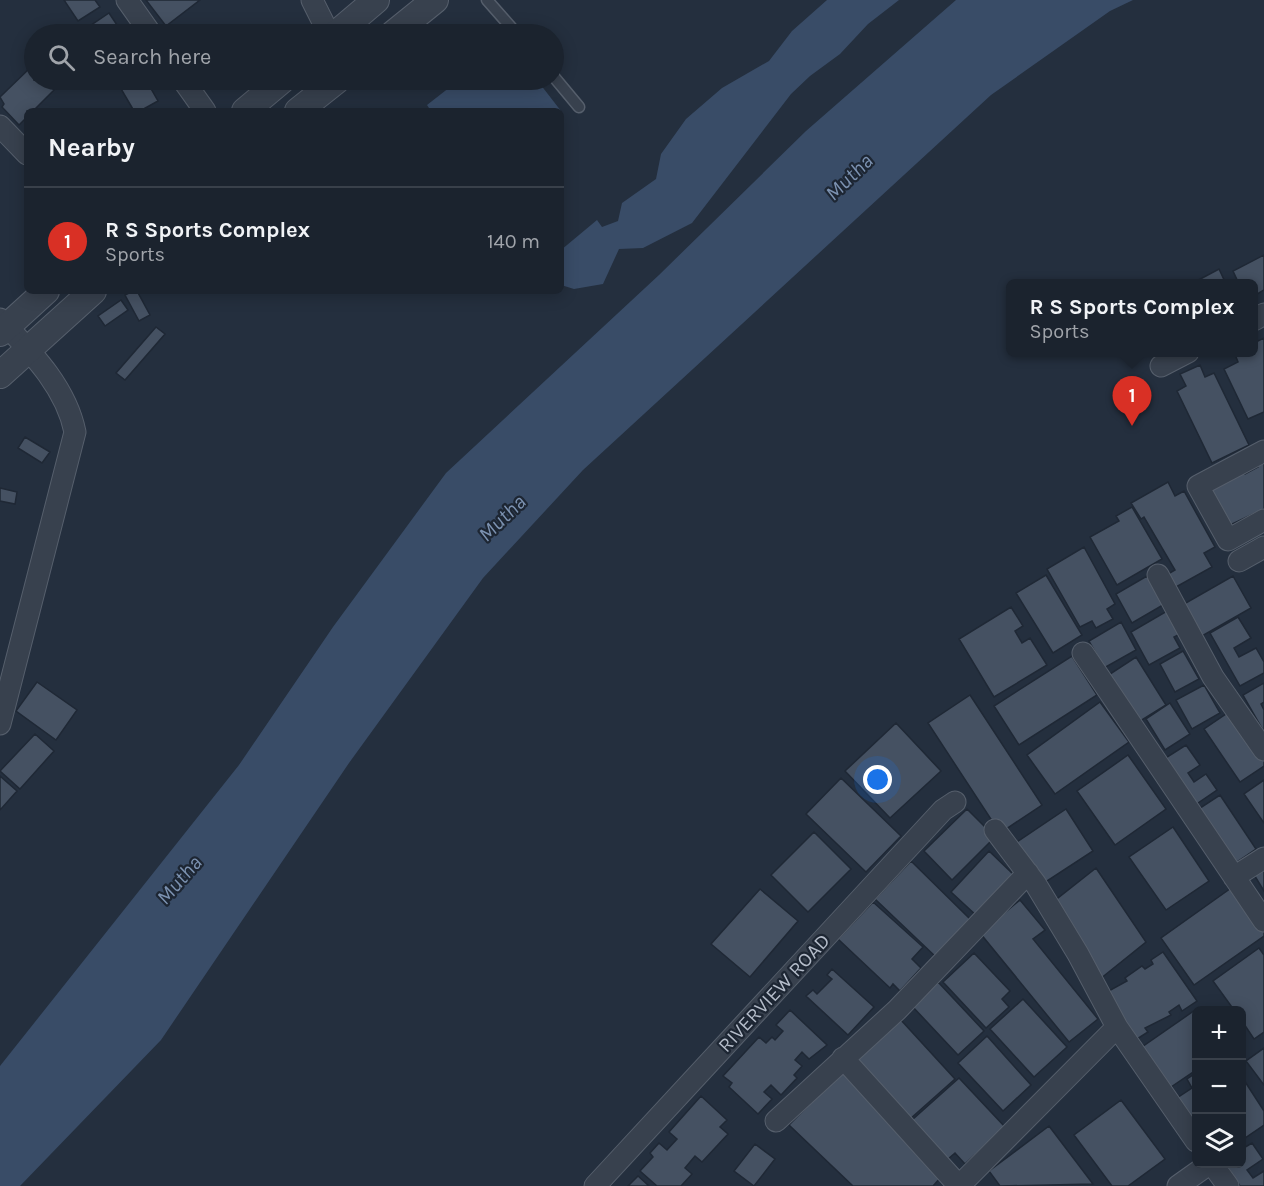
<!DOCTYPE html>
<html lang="en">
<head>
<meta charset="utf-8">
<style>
  :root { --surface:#1b232e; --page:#242b36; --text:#f1f3f6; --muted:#a0a4aa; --line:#39404a; --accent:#d93025 }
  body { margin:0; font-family:Karla,sans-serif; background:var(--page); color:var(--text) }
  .controls { position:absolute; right:18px; bottom:18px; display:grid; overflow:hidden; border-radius:9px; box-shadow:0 3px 15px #0003 }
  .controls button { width:54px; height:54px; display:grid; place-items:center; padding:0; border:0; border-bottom:2px solid var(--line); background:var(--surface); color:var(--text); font:30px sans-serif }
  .you { position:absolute; left:878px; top:780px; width:21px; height:21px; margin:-15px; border:4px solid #fff; border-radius:50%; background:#1a73e8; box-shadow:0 0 0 9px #1a73e833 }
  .badge { display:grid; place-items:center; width:39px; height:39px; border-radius:50%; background:var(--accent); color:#fff; font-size:20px; font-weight:700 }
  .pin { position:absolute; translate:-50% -50px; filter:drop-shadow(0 2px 3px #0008) }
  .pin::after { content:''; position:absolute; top:32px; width:21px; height:18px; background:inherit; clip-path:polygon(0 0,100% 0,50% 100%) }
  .popup { position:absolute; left:1006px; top:279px; width:252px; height:78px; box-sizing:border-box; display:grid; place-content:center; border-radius:9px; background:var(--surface); filter:drop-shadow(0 2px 4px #0005); font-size:20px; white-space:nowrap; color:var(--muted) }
  .popup b { font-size:22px; color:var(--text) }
  .popup::after { content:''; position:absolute; left:50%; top:100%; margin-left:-12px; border:12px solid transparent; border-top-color:var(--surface) }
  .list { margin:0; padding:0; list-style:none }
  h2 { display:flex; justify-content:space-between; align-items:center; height:78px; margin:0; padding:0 24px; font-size:26px }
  h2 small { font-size:20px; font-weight:400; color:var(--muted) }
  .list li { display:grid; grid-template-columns:39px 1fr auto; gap:18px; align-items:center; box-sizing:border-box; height:108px; padding:0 24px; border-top:2px solid var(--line) }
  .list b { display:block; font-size:22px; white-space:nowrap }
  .list p { margin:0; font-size:20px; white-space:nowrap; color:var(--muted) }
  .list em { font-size:20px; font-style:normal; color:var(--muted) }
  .icon { flex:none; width:33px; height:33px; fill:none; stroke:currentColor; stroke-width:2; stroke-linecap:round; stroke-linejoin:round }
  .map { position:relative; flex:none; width:1264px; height:1186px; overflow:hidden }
  .search { position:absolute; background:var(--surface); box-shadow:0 3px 15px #0003; left:24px; top:24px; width:540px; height:66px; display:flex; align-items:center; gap:15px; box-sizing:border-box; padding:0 21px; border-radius:33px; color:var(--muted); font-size:22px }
  .panel { position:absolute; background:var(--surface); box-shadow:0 3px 15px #0003; left:24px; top:108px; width:540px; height:186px; border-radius:9px }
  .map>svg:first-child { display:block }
  .water { fill:#394c67 }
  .building { fill:#455162; stroke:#1f2835; stroke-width:1.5 }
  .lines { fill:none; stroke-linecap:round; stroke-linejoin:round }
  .service-casing { stroke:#565f6c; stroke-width:13 }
  .minor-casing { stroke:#565f6c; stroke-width:23 }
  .tertiary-casing { stroke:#565f6c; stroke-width:28 }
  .service { stroke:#38414e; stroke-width:10 }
  .minor { stroke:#38414e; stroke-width:21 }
  .tertiary { stroke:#38414e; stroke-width:26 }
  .labels { text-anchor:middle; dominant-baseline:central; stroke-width:4.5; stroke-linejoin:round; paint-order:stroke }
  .street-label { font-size:20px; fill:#b4bcc9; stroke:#1d2633 }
  .water-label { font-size:21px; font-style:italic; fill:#7c92b1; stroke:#1d2633 }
</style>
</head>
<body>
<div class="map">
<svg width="1264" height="1186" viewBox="0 0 1264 1186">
  <rect width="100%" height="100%" fill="#242f3e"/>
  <path class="water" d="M827 0H899L868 24 840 54 810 76 791 94 692 223 643 248 619 249 603 284 574 289 561 285V250L597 220 602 227 618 221 622 203 656 179 661 154 686 119 722 88 769 61 792 31Z
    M956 0H1133L1110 11 991 95 583 470 483 578 349 763 161 1040 20 1186H0V1066L239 765 333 627 446 473 659 275 806 131Z
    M459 80H537L561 111H431L427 105Z"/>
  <path class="building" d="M64 0H95L100 7 78 21Z
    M146 0H200L166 26Z
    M109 13 123 34H87L84 30Z
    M31 67 34 70V80H44L54 90 33 111H27V117L19 125 2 107 4 104 0 97Z
    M121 80H146L158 101 140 111H134L117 82Z
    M1264 255V290L1254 296V284H1239L1233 271Z
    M1219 269 1226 284H1191Z
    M133 291H137L150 315 139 321 125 295Z
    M121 300 128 310 105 326 98 316Z
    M156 327 165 334 125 380 116 373Z
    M1264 338V412L1248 419 1224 369 1238 362 1234 352H1254V343Z
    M1200 365 1205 377 1214 373 1249 445 1212 463 1177 391 1186 386 1180 374Z
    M25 437 50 452 42 463 18 448Z
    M1264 455V509L1228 526 1206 483 1241 466 1245 474 1258 467 1254 460Z
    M1168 482 1175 496 1184 491 1215 547 1204 553 1212 567 1176 587 1168 574 1175 570 1144 517 1141 519 1131 503Z
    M0 488 17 492 15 504 0 501Z
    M1132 507 1162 559 1117 585 1090 537 1119 521 1116 516Z
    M1084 547 1115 604 1107 609 1113 619 1096 628 1092 621 1080 627 1047 569Z
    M1046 575 1082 635 1053 653 1016 593Z
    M1147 576 1163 605 1132 623 1116 594Z
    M1233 576 1251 608 1202 636 1184 604Z
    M1011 607 1023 626 1015 631 1022 643 1030 638 1047 665 994 697 959 639Z
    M1167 611 1180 634 1174 637 1180 648 1149 665 1131 632Z
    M1238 617 1251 638 1234 648 1239 657 1256 648 1264 662V673L1240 686 1210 633Z
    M1121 622 1136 650 1104 668 1089 641Z
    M1183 651 1199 679 1175 692 1160 664Z
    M1072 656 1097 695 1019 745 994 706Z
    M1136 657 1166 705 1137 723 1107 676Z
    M37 682 77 710 56 740 16 711Z
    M1264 683V702L1261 704 1264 710V732L1243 695Z
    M1204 685 1220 713 1192 729 1176 700Z
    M970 695 1042 805 1000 833 928 723Z
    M1100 702 1129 742 1055 794 1027 755Z
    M1170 703 1190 734 1165 750 1146 719Z
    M1232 710 1264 758V766L1240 782 1204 729Z
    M896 723 941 771 890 818 845 771Z
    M35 734 54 751 20 789 0 771Z
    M1186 745 1200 765 1188 773 1194 782 1206 774 1217 790 1195 805 1164 759Z
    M1128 755 1166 809 1115 845 1077 791Z
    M0 776 17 791 0 810Z
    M841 778 901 836 866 872 806 814Z
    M1264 780V823L1244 794Z
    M1220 795 1256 849 1231 866 1194 812Z
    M967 809 995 837 952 880 924 851Z
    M1066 809 1093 851 1044 883 1017 842Z
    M1173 827 1209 881 1166 910 1129 857Z
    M814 832 851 869 808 912 771 875Z
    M989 851 1015 876 978 917 951 892Z
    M911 861 972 921 937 958 875 899Z
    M1264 867V891L1253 873Z
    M1096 868 1146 942 1100 979 1053 902Z
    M1234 886 1264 929V936L1194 985 1161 938Z
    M760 889 798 921 750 977 711 944Z
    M1020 900 1045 930 1033 939 1098 1019 1069 1042 980 933Z
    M873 902 923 947 912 959 921 968 900 991 893 984 890 988 838 939Z
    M1259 948 1264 955V1032L1254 1039 1242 1021V1010H1234L1213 981Z
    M1163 952 1197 1001 1182 1011 1179 1005 1169 1012 1171 1015 1145 1028 1148 1032 1137 1039 1105 993 1127 981 1125 978 1142 966 1145 969 1153 964 1151 960Z
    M974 953 1010 991 1002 999 1009 1007 986 1028 943 982Z
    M832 969 874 1007 848 1035 806 996 813 990 817 994 832 979 827 975Z
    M938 982 984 1031 958 1055 912 1006Z
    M1023 999 1067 1047 1034 1077 990 1029Z
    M1198 1008 1196 1070 1168 1089 1142 1047Z
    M790 1010 827 1045 809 1059 802 1052 795 1060 802 1066 794 1075 797 1078 781 1095 771 1085 764 1092 772 1099 758 1114 729 1087 732 1083 723 1076 759 1037 766 1043 772 1037 775 1040 783 1031 776 1025Z
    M900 1019 955 1079 910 1119 856 1060Z
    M987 1036 1031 1085 1003 1111 958 1063Z
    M1264 1048V1085L1246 1061Z
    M845 1068 942 1176 933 1186H853L789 1125Z
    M1196 1073V1127L1177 1098 1192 1088 1187 1079Z
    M1242 1077 1264 1111V1125L1242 1140Z
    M959 1078 1005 1127 965 1164 955 1153 948 1159 912 1120Z
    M701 1096 727 1120 720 1127 728 1134 702 1162 695 1156 685 1168 692 1174 681 1186H657L640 1171 653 1157 650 1153 659 1143 667 1150 677 1139 669 1132Z
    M1121 1100 1165 1159 1128 1186H1112L1074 1135Z
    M1049 1126 1093 1184 1000 1186 989 1171Z
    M1252 1143 1263 1159 1247 1170 1253 1178 1264 1171V1186H1240L1225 1164H1242V1149Z
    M755 1144 775 1159 754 1186 734 1171Z
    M638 1176 649 1186H628Z"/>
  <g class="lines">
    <g class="service-casing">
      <path id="service" d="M487 0 517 34
        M554 77 579 107"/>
    </g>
    <g class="minor-casing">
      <path id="minor" d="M127 0 151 34
        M312 0 329 34
        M183 80 205 111
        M0 126 27 154
        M0 319C31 352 66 387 75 432L0 724
        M1254 320 1264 314
        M1161 366 1188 352
        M1264 451 1198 486 1228 540 1264 520
        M1239 561 1264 547
        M1158 575 1213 677 1264 750
        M1083 653 1264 921
        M995 830 1035 883 1078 954 1117 1027 1196 1141
        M1234 877 1264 858
        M843 1058 959 1186 1117 1027
        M776 1121 897 1010 1028 873
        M1212 1164 1228 1186
        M595 1186 943 810 955 802
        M1178 1186 1209 1164"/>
    </g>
    <g class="tertiary-casing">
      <path id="tertiary" d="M336 34 376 0
        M393 34 435 0
        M245 111 282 80
        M298 111 337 80
        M0 333 46 291
        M0 375 93 291"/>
    </g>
    <use href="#service" class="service"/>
    <use href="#minor" class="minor"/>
    <use href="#tertiary" class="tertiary"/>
  </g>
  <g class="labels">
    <g class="street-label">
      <text transform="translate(774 993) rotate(-47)">RIVERVIEW ROAD</text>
    </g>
    <g class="water-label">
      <text transform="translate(849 177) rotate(-44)">Mutha</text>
      <text transform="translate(502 518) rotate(-44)">Mutha</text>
      <text transform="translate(179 880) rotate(-49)">Mutha</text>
    </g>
  </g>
</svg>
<div class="controls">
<button>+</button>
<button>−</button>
<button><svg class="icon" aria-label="layers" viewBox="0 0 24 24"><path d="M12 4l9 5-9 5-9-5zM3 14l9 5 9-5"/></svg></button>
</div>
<div class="you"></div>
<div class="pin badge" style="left:1132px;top:426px">1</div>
<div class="popup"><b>R S Sports Complex</b>Sports</div>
<div class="search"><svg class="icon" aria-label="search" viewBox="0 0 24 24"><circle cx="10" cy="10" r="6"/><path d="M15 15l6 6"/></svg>Search here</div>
<section class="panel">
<h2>Nearby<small></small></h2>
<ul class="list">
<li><span class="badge">1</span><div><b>R S Sports Complex</b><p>Sports</p></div><em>140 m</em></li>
</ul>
</section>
</div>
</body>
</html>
